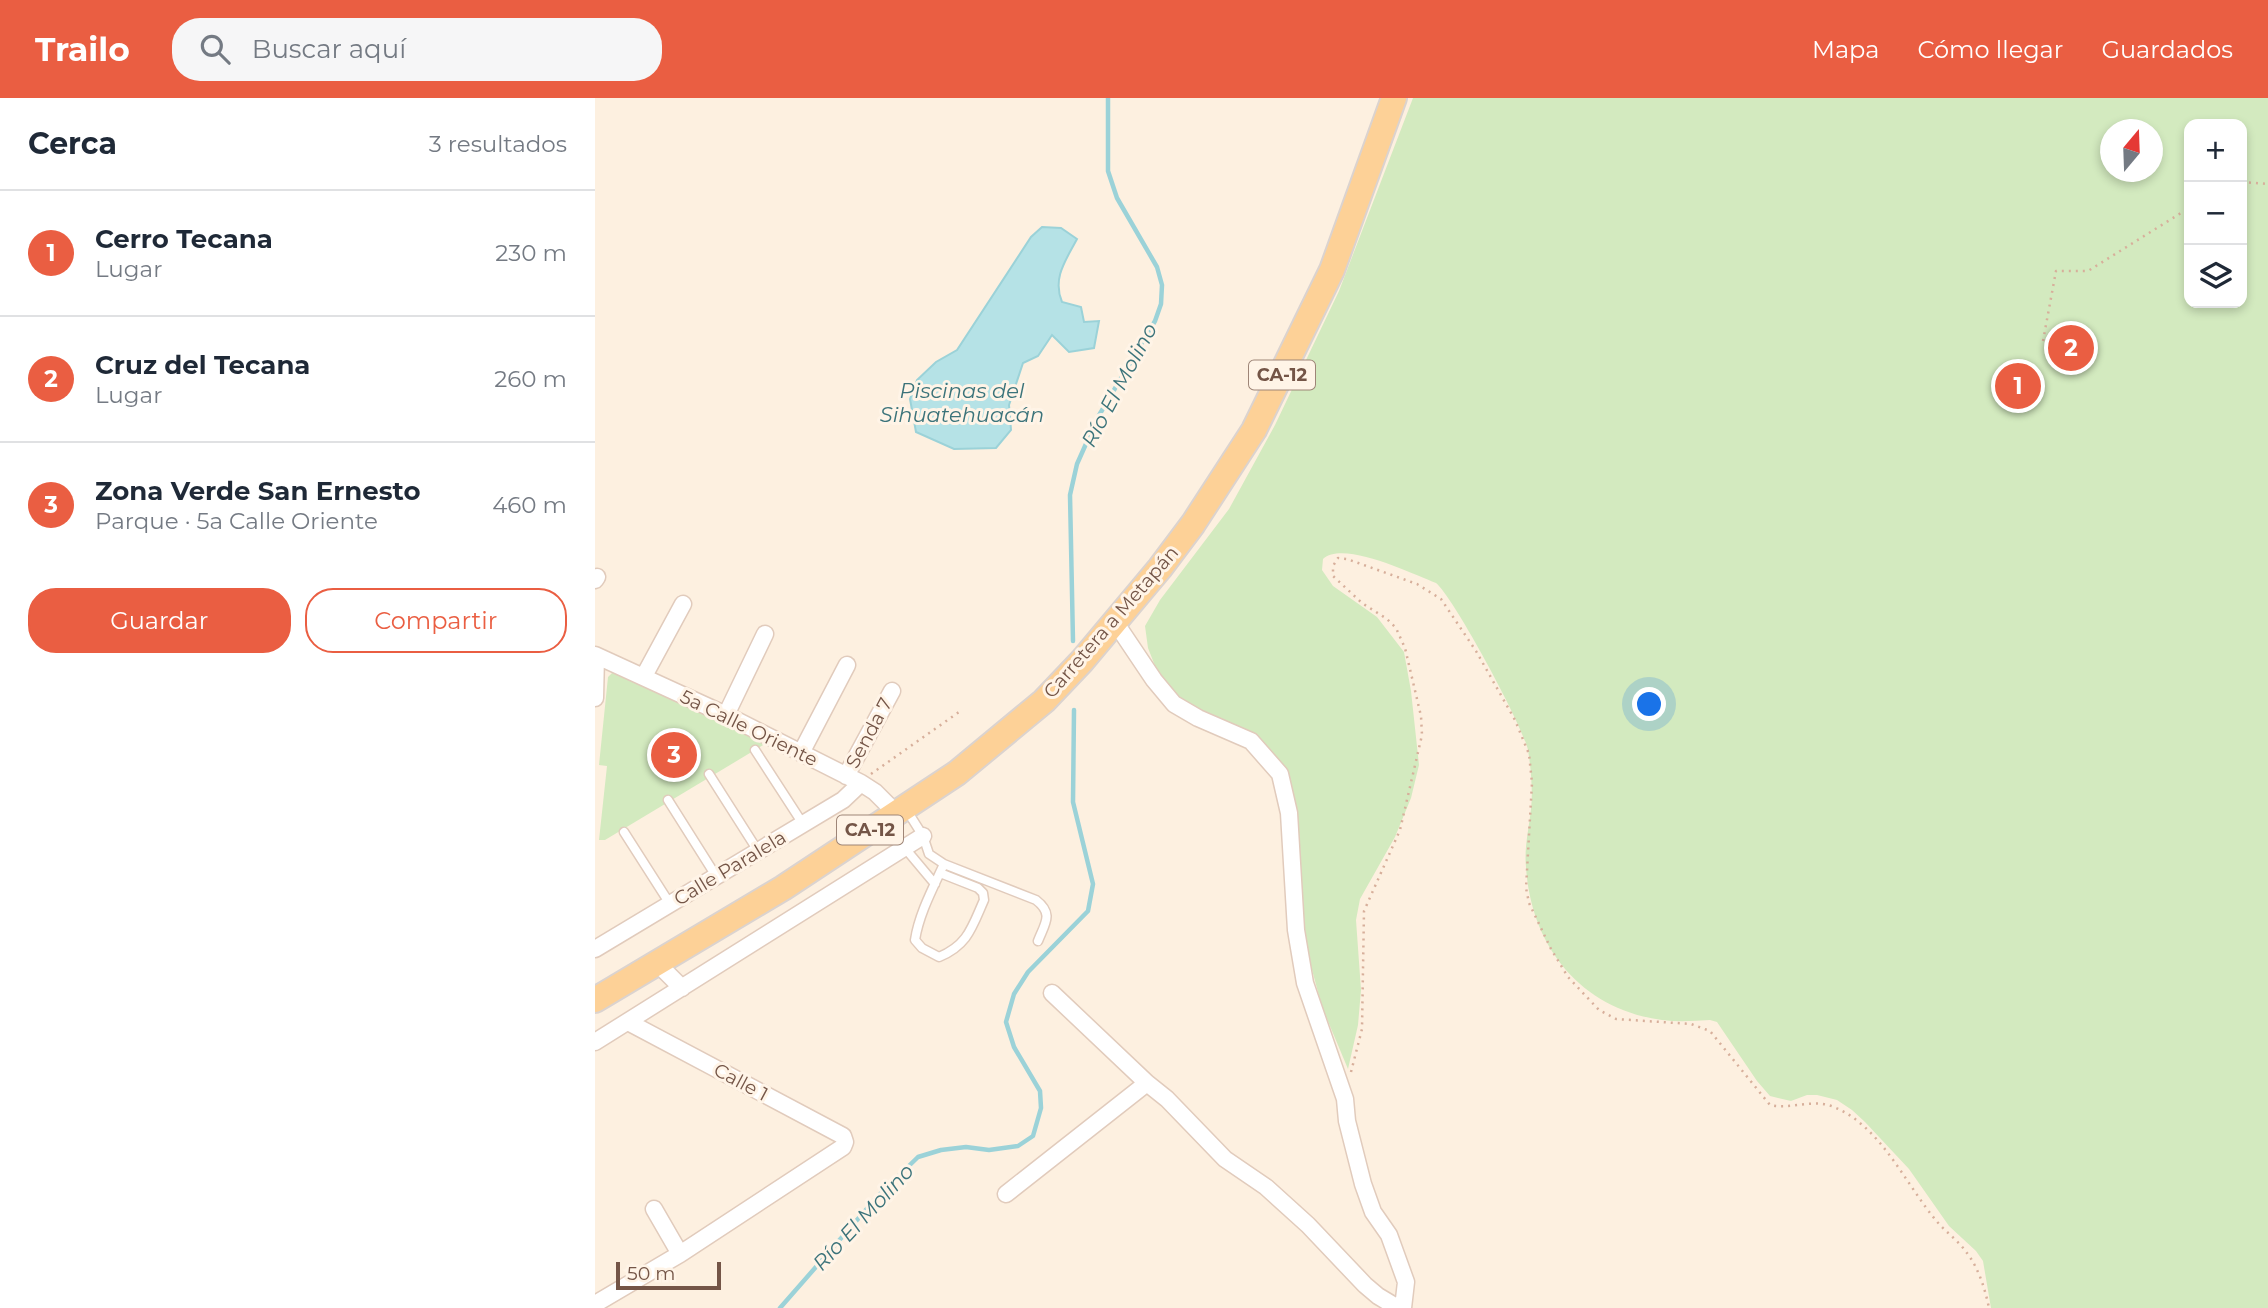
<!DOCTYPE html>
<html lang="es">
<head>
<meta charset="utf-8">
<style>
  :root { --surface:#fff; --page:#f6f6f7; --text:#1f2937; --muted:#747a83; --line:#e0e1e3; --accent:#ea5e42 }
  body { margin:0; font-family:Montserrat,sans-serif; background:var(--page); color:var(--text) }
  .controls { position:absolute; right:21px; top:21px; display:grid; overflow:hidden; border-radius:14px; box-shadow:0 4px 10px #0003 }
  .controls button { width:63px; height:63px; display:grid; place-items:center; padding:0; border:0; border-bottom:2px solid var(--line); background:var(--surface); color:var(--text); font:35px sans-serif }
  .compass { position:absolute; left:1505px; top:21px; width:63px; height:63px; border-radius:50%; background:var(--surface); box-shadow:0 4px 10px #0003; rotate:19deg }
  .scale { position:absolute; left:21px; bottom:18px; width:105px; box-sizing:border-box; padding-left:7px; border:4px solid #745547; border-top:0; font-size:19px; line-height:24px; white-space:nowrap; color:#745547; -webkit-text-stroke:5px #fff4e7; paint-order:stroke }
  .you { position:absolute; left:1055px; top:607px; width:24px; height:24px; margin:-18px; border:5px solid #fff; border-radius:50%; background:#1a73e8; box-shadow:0 0 0 10px #1a73e833 }
  .badge { display:grid; place-items:center; width:46px; height:46px; border-radius:50%; background:var(--accent); color:#fff; font-size:23px; font-weight:700 }
  .pin { position:absolute; translate:-50% -50%; border:4px solid #fff; box-shadow:0 2px 7px #0006 }
  .list { margin:0; padding:0; list-style:none }
  h2 { display:flex; justify-content:space-between; align-items:center; height:91px; margin:0; padding:0 28px; font-size:30px }
  h2 small { font-size:23px; font-weight:400; color:var(--muted) }
  .list li { display:grid; grid-template-columns:46px 1fr auto; gap:21px; align-items:center; box-sizing:border-box; height:126px; padding:0 28px; border-top:2px solid var(--line) }
  .list b { display:block; font-size:26px; white-space:nowrap }
  .list p { margin:0; font-size:23px; white-space:nowrap; color:var(--muted) }
  .list em { font-size:23px; font-style:normal; color:var(--muted) }
  .actions { display:flex; gap:14px; padding:21px 28px }
  .actions a { flex:1; padding:16px 0; border:2px solid var(--accent); border-radius:28px; text-align:center; font-size:24px; color:var(--accent) }
  .actions .main { background:var(--accent); color:#fff }
  .icon { flex:none; width:38px; height:38px; fill:none; stroke:currentColor; stroke-width:2; stroke-linecap:round; stroke-linejoin:round }
  .map { position:relative; flex:none; width:1673px; height:1210px; overflow:hidden }
  header { display:flex; align-items:center; gap:42px; box-sizing:border-box; height:98px; padding:0 35px; background:var(--accent); color:#fff }
  header strong { font-size:33px }
  nav { display:flex; gap:38px; margin-inline-start:auto; font-size:24px }
  .search { width:490px; height:63px; background:var(--page); display:flex; align-items:center; gap:18px; box-sizing:border-box; padding:0 24px; border-radius:28px; color:var(--muted); font-size:26px }
  main { display:flex }
  aside { flex:1; background:var(--surface) }
  .map>svg:first-child { display:block }
  .green { fill:#d3eabf; fill-rule:evenodd }
  .water { fill:#b5e2e6; stroke:#9bd2d8; stroke-width:2 }
  .lines { fill:none; stroke-linecap:round; stroke-linejoin:round }
  .stream { stroke:#9bd2d8; stroke-width:4.5 }
  .service-casing { stroke:#e1cbbc; stroke-width:11 }
  .minor-casing { stroke:#e1cbbc; stroke-width:19 }
  .primary-casing { stroke:#dbd3cf; stroke-width:28 }
  .path { stroke:#d7af9b; stroke-width:2.5; stroke-dasharray:2 5; stroke-linecap:butt }
  .service { stroke:#fff; stroke-width:8 }
  .minor { stroke:#fff; stroke-width:16 }
  .primary { stroke:#fdd197; stroke-width:24 }
  .labels { text-anchor:middle; dominant-baseline:central; stroke-width:6; stroke-linejoin:round; paint-order:stroke }
  .shield { fill:#fff4e7; stroke:#9e8577; stroke-width:2 }
  .shield-label { font-size:18px; font-weight:bold; fill:#745547 }
  .street-label { font-size:19px; fill:#745547; stroke:#fff4e7 }
  .water-label { font-size:21px; font-style:italic; fill:#3b737a; stroke:#fff4e7 }
</style>
</head>
<body>
<header>
<strong>Trailo</strong>
<div class="search"><svg class="icon" aria-label="search" viewBox="0 0 24 24"><circle cx="10" cy="10" r="6"/><path d="M15 15l6 6"/></svg>Buscar aquí</div>
<nav><a>Mapa</a><a>Cómo llegar</a><a>Guardados</a></nav>
</header>
<main>
<aside>
<h2>Cerca<small>3 resultados</small></h2>
<ul class="list">
<li><span class="badge">1</span><div><b>Cerro Tecana</b><p>Lugar</p></div><em>230 m</em></li>
<li><span class="badge">2</span><div><b>Cruz del Tecana</b><p>Lugar</p></div><em>260 m</em></li>
<li><span class="badge">3</span><div><b>Zona Verde San Ernesto</b><p>Parque · 5a Calle Oriente</p></div><em>460 m</em></li>
</ul>
<div class="actions"><a class="main">Guardar</a><a>Compartir</a></div>
</aside>
<div class="map">
<svg width="1673" height="1210" viewBox="0 0 1673 1210">
  <rect width="100%" height="100%" fill="#fdf0e0"/>
  <path class="green" d="M818 0H1673V1210H1396L1388 1163 1381 1153 1354 1128 1314 1071 1270 1024 1257 1012 1242 1002 1222 997H1212L1196 1003 1175 998 1162 983 1122 924 1115 922C1099 923 1083 924 1067 922 986 911 936 849 931 769 929 750 934 730 936 711 938 694 936 670 933 652 928 628 859 500 841 485 817 476 749 442 728 461L727 472 738 488 782 519 809 554 816 593 824 667 816 700 800 739 765 801 761 822 766 892 763 927 753 971 727 909 712 853 701 730 662 643 643 629 583 603 566 583 553 550 550 528 565 502 634 411 680 327 744 193ZM1594 26H1647V205H1594ZM1516 32H1558V74H1516Z
    M19 573 25 574 170 646 10 742H4L12 668 4 667 13 579Z"/>
  <path class="water" d="M447 129 466 130 482 141C471 162 457 180 467 204L486 209 489 224 504 223 499 250 474 254 457 237 443 258 428 265 414 307 416 332 401 350 359 351 321 334 315 301 322 282 341 264 362 252 436 139Z"/>
  <g class="lines">
    <path class="stream" d="M478 543 475 397 482 366 503 319 560 223 566 206 567 187 562 169 522 100 513 73V0
      M185 1210 283 1098 323 1059 346 1052 371 1049 394 1052 423 1048 438 1038 446 1010 445 993 419 949 411 924 419 896 433 874 493 813 498 786 478 704 479 612"/>
    <g class="service-casing">
      <path id="service" d="M160 652 208 726
        M114 676 163 753
        M73 702 121 778
        M311 711 328 738 334 756 349 766 441 802C459 816 450 825 443 843
        M293 724 309 749 340 786
        M29 734 75 806
        M345 775 383 790 388 795 389 802C377 829 373 847 344 859L327 850 320 842C324 816 338 790 349 766"/>
    </g>
    <g class="minor-casing">
      <path id="minor" d="M0 482 2 479
        M520 524 559 582 579 606 603 620 656 643 685 676 694 715 701 832 710 885 750 1001 752 1023 768 1086 778 1114 794 1137 811 1184 808 1210
        M0 557 131 617 266 685 280 694 301 715
        M49 578 88 506
        M0 600 1 558
        M131 617 170 536
        M206 655 252 567
        M251 678 297 593
        M0 851 248 702 266 685
        M62 865 87 890
        M457 895 552 985 572 1001 630 1061 671 1089 713 1127 770 1187 783 1198 803 1210
        M0 944 328 738
        M411 1096 552 985
        M59 1111 85 1156
        M0 1206 85 1156 248 1049 250 1044 248 1038 33 924"/>
    </g>
    <g class="primary-casing">
      <path id="primary" d="M0 902 188 790 362 675 449 603 487 563 565 470 598 426 659 332 737 172 799 0"/>
    </g>
    <path class="path" d="M1647 84 1673 86
      M1448 243 1461 173H1493L1594 110
      M276 676 364 614
      M756 974 767 931 769 813 805 732 827 637 826 618 810 550 801 530 792 521 767 505 738 478V468L743 460 752 461 822 486 846 501 881 553 920 622 934 656 937 685 931 790 934 805 956 851 973 879 1004 912 1021 921 1096 926 1115 933 1175 1007C1196 1012 1218 1000 1239 1009 1285 1028 1309 1083 1339 1120 1349 1133 1363 1142 1372 1155 1384 1171 1390 1191 1394 1210"/>
    <use href="#service" class="service"/>
    <use href="#minor" class="minor"/>
    <use href="#primary" class="primary"/>
  </g>
  <g class="labels">
    <g class="shield">
      <rect x="654" y="262.5" width="66" height="29" rx="5"/>
      <rect x="242" y="717.5" width="66" height="29" rx="5"/>
    </g>
    <g class="shield-label">
      <text x="687" y="277">CA-12</text>
      <text x="275" y="732">CA-12</text>
    </g>
    <g class="street-label">
      <text transform="translate(516 524) rotate(-49)">Carretera a Metapán</text>
      <text transform="translate(154 630) rotate(26)">5a Calle Oriente</text>
      <text transform="translate(274 635) rotate(-62)">Senda 7</text>
      <text transform="translate(135 770) rotate(-31)">Calle Paralela</text>
      <text transform="translate(146 984) rotate(28)">Calle 1</text>
    </g>
    <g class="water-label">
      <text transform="translate(524 287) rotate(-62)">Río El Molino</text>
      <text x="367" y="292">Piscinas del<tspan x="367" dy="24">Sihuatehuacán</tspan></text>
      <text transform="translate(268 1119) rotate(-47)">Río El Molino</text>
    </g>
  </g>
</svg>
<div class="controls">
<button>+</button>
<button>−</button>
<button><svg class="icon" aria-label="layers" viewBox="0 0 24 24"><path d="M12 4l9 5-9 5-9-5zM3 14l9 5 9-5"/></svg></button>
</div>
<svg class="compass" viewBox="-18 -18 36 36"><path d="M0-13l5 13h-10z" fill="#e53935"/><path d="M0 13l5-13h-10z" fill="#747a83"/></svg>
<div class="scale">50 m</div>
<div class="you"></div>
<div class="pin badge" style="left:1423px;top:288px">1</div>
<div class="pin badge" style="left:1476px;top:250px">2</div>
<div class="pin badge" style="left:79px;top:657px">3</div>
</div>
</main>
</body>
</html>
